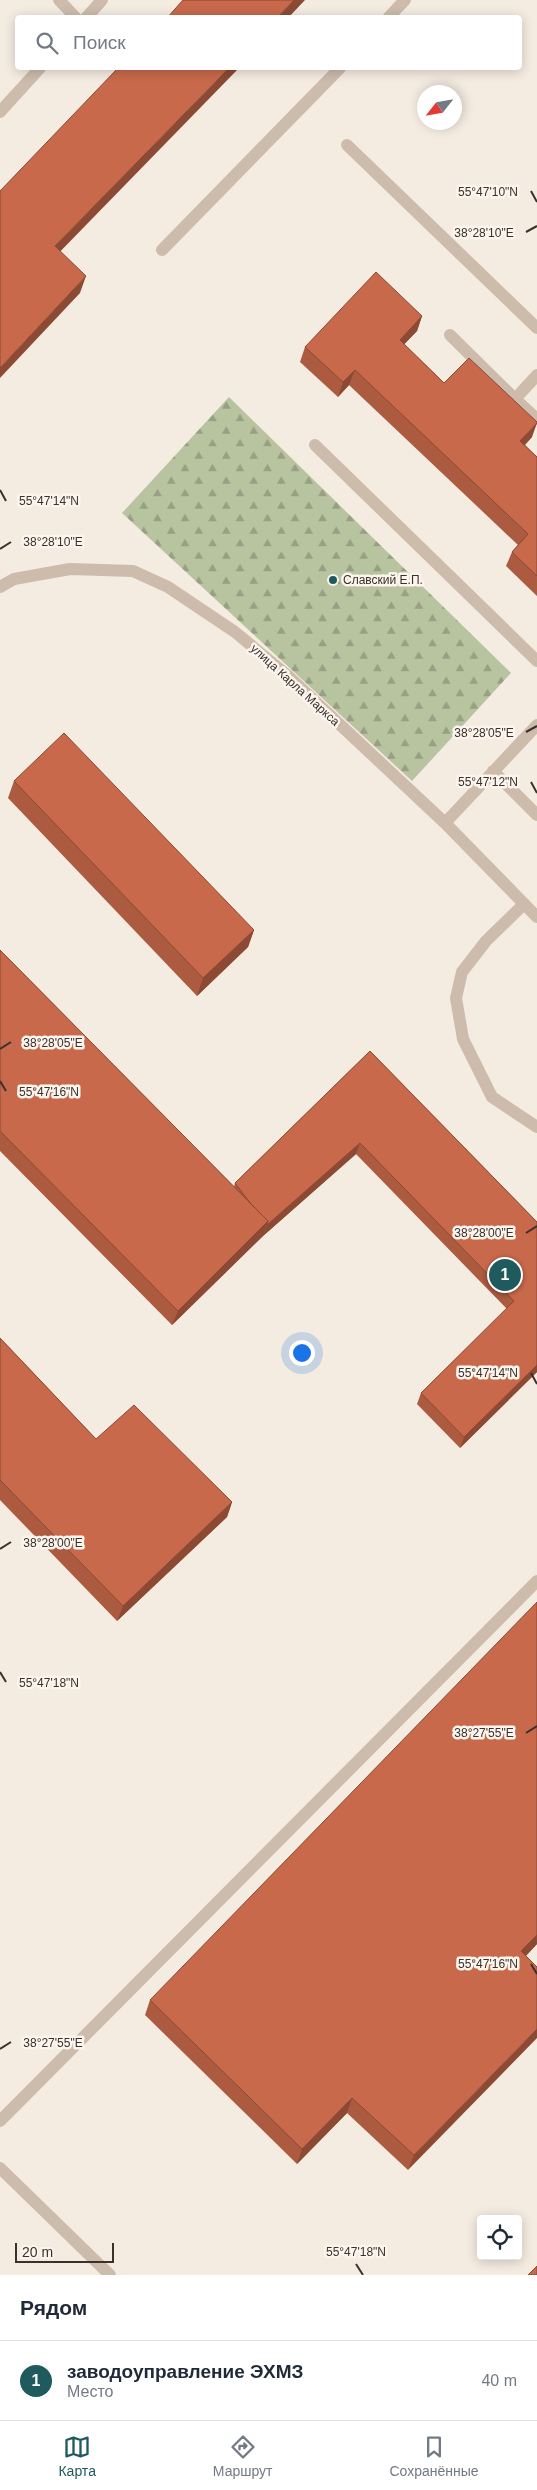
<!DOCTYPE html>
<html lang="ru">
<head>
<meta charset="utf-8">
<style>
  :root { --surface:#fff; --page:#f2f2f3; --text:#1f2937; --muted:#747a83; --line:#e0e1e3; --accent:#1f5a5e }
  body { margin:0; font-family:Helvetica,sans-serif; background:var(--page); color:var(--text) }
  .controls { position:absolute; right:15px; bottom:15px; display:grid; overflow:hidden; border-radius:5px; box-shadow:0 2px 12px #0003 }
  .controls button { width:45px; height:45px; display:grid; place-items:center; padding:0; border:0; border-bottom:1px solid var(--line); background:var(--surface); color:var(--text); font:25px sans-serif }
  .compass { position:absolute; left:417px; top:85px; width:45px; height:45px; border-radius:50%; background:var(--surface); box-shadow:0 2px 12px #0003; rotate:239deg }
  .scale { position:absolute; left:15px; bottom:12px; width:99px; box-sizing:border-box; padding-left:5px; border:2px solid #3b302b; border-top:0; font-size:14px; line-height:18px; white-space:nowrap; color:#3b302b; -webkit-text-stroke:4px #fbf5ee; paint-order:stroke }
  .you { position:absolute; left:301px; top:1352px; width:18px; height:18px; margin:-12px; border:4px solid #fff; border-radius:50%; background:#1a73e8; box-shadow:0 0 0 8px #1a73e833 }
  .badge { display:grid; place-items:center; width:32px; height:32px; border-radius:50%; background:var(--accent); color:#fff; font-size:16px; font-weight:700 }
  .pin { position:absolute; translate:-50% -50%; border:2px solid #fff; box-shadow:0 1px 5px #0006 }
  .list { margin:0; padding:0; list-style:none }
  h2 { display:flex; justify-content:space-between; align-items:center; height:65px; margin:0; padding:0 20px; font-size:21px }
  h2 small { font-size:16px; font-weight:400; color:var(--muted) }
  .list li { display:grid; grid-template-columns:32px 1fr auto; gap:15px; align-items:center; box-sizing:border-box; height:80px; padding:0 20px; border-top:1px solid var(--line) }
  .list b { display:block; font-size:19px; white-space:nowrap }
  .list p { margin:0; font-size:16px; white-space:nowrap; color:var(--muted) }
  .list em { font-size:16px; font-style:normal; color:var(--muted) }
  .icon { flex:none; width:28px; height:28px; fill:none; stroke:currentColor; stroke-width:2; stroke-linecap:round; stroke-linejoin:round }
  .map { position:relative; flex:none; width:537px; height:2275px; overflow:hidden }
  .search { position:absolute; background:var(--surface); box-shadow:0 2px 12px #0003; left:15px; right:15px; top:15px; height:55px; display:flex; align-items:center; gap:12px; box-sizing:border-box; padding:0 18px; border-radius:5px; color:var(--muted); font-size:19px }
  .sheet { height:145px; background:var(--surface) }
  nav { display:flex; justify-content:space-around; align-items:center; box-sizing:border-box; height:70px; border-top:1px solid var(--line); background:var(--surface); font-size:14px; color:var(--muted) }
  nav a { display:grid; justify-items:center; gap:2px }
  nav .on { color:var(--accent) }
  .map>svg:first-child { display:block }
  .forest { fill:url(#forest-firs) }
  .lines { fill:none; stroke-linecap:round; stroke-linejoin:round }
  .service { stroke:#cdbbac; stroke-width:12 }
  .tertiary { stroke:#cdbbac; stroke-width:12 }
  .wall { fill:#ac5a40 }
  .shaded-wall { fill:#8c4a34 }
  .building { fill:#c8694b; stroke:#8c4a34 }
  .ticks { fill:none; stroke:#3b302b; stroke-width:2 }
  .poi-dot { fill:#1f5a5e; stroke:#fbf5ee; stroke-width:2 }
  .labels { text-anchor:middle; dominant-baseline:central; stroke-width:5; stroke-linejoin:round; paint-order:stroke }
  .poi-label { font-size:12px; fill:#3b302b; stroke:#fbf5ee; text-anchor:start }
  .street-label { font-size:12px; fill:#3b302b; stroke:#fbf5ee }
  .ticks-label { font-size:12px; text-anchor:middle; fill:#3b302b; stroke:#fbf5ee; stroke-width:5; stroke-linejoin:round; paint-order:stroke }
</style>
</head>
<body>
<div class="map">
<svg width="537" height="2275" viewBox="0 0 537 2275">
  <defs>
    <pattern id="forest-firs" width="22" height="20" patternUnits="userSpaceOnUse" patternTransform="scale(1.25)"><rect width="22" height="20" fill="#b8c4a0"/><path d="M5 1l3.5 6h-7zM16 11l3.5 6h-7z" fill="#97a083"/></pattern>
  </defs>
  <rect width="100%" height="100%" fill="#f4ebe1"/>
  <path class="forest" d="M229 397 511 673 412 781 122 513Z"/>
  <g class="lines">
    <path class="service" d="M59 0 76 18
      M86 18 102 0
      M388 18 405 0
      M0 112 40 68
      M347 145 537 328
      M162 250 340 68
      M450 335 515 399
      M537 375 515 399 537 419
      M315 445 537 661
      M493 771 537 815
      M445 823 537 725
      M524 904 486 941 462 972 456 998 463 1039 492 1097 537 1127
      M0 2121 537 1581
      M0 2168 110 2275"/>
    <path class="tertiary" d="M0 587 14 579 70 569 133 571 168 587 235 632 287 675 445 823 537 917"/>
  </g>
  <path class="wall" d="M422 316 417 331 404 344 444 383 532 437 525 445 537 457V596L506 566 512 552 518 545 349 385 338 397 300 362 305 347Z
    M14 781 254 930 248 947 197 996 8 798Z
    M0 950 234 1187 235 1183 370 1051 537 1222V1372L460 1448 417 1404 421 1393 507 1309 356 1154 263 1236 172 1325 0 1151Z
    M0 1338 96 1439 232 1502 227 1517 117 1621 0 1500Z
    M537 1944 526 1956 408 2170 347 2113 297 2164 145 2015 150 2000Z"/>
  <path class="shaded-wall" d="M294 0H305L288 18H277Z
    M229 68H239L49 263 55 246Z
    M86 276 80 293 0 378V368Z
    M422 316 417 331 394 355 400 340Z
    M355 370 349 385 338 397 343 382Z
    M537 423 532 437 515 455 520 441Z
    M254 930 248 947 197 996 203 978Z
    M360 1143 356 1154 263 1236 267 1225Z
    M268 1221 263 1236 172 1325 178 1311Z
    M537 1365V1372L460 1448 464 1437Z
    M232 1502 227 1517 117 1621 123 1606Z
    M537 1935V1944L516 1966 521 1951Z
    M537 2029V2038L408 2170 414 2155Z
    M352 2098 347 2113 297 2164 302 2149Z"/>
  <path class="building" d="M183 0H294L277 18H167Z
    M118 68H229L55 246 86 276 0 368V191Z
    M376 272 422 316 400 340 444 383 469 358 537 422V423L520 441 537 457V576L512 552 528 534 355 370 343 382 305 347Z
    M64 733 254 930 203 978 14 781Z
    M0 950 268 1221 178 1311 0 1131Z
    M370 1051 537 1222V1365L464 1437 421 1393 514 1301 360 1143 267 1225 268 1221 251 1204 235 1183Z
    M0 1338 96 1439 134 1405 232 1502 123 1606 0 1480Z
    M537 1602V1935L521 1951 537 1967V2029L414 2155 352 2098 302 2149 150 2000Z
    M537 2266V2275H528Z"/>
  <path class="ticks" d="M531 191 537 202M526 232 537 226M0 490 6 501M0 549 11 542M526 732 537 726M531 782 537 793M0 1049 11 1042M0 1081 6 1091M526 1233 537 1226M531 1373 537 1384M0 1549 11 1542M0 1672 6 1682M526 1733 537 1726M531 1964 537 1974M0 2049 11 2042M356 2264 363 2275"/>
  <circle class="poi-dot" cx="333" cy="580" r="5"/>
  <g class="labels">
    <g class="poi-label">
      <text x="343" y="580">Славский Е.П.</text>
    </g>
    <g class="street-label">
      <text transform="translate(295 685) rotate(42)">улица Карла Маркса</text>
    </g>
  </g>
  <g class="ticks-label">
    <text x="488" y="196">55°47'10"N</text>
    <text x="484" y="237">38°28'10"E</text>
    <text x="49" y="505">55°47'14"N</text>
    <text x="53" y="546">38°28'10"E</text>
    <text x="484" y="737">38°28'05"E</text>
    <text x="488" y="786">55°47'12"N</text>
    <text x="53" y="1047">38°28'05"E</text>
    <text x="49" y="1096">55°47'16"N</text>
    <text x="484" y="1237">38°28'00"E</text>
    <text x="488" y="1377">55°47'14"N</text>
    <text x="53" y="1547">38°28'00"E</text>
    <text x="49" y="1687">55°47'18"N</text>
    <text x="484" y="1737">38°27'55"E</text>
    <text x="488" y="1968">55°47'16"N</text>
    <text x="53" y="2047">38°27'55"E</text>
    <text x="356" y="2256">55°47'18"N</text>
  </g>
</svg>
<div class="controls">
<button><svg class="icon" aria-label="locate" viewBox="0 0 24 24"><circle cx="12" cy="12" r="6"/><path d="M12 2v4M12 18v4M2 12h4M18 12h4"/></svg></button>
</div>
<svg class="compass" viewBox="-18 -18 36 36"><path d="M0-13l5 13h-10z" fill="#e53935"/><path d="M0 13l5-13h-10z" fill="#747a83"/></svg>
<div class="scale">20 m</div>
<div class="you"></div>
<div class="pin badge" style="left:505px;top:1275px">1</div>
<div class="search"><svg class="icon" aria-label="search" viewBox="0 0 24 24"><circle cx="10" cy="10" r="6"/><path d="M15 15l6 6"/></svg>Поиск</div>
</div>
<section class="sheet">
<h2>Рядом<small></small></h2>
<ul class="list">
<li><span class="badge">1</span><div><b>заводоуправление ЭХМЗ</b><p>Место</p></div><em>40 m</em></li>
</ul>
</section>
<nav>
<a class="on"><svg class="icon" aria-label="map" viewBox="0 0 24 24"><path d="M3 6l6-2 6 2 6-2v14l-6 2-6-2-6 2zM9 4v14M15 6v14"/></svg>Карта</a>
<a><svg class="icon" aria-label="directions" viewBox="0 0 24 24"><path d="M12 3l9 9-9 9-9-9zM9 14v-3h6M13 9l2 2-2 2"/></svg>Маршрут</a>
<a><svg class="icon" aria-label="saved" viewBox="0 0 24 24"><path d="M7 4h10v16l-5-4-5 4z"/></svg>Сохранённые</a>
</nav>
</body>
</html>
